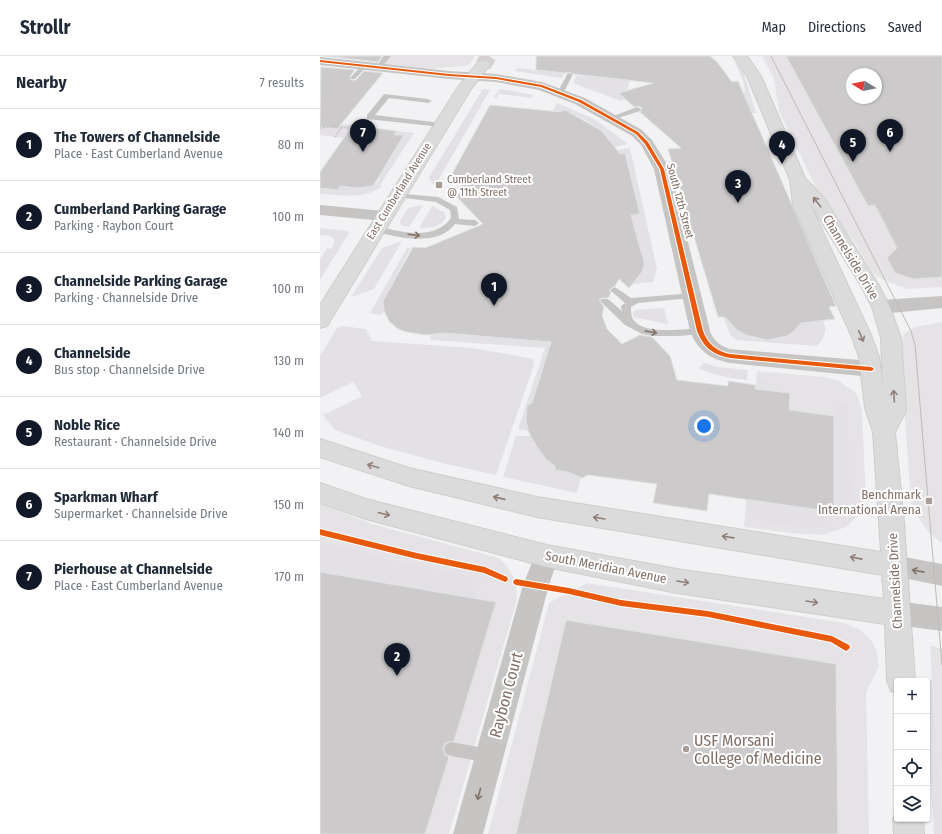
<!DOCTYPE html>
<html lang="en">
<head>
<meta charset="utf-8">
<style>
  :root { --surface:#fff; --page:#f2f2f3; --text:#1f2937; --muted:#747a83; --line:#e0e1e3; --accent:#111827 }
  body { margin:0; font-family:"Fira Sans Condensed",sans-serif; background:var(--page); color:var(--text) }
  .controls { position:absolute; right:12px; bottom:12px; display:grid; overflow:hidden; border-radius:4px; box-shadow:0 1px 3px #0004 }
  .controls button { width:36px; height:36px; display:grid; place-items:center; padding:0; border:0; border-bottom:1px solid var(--line); background:var(--surface); color:var(--text); font:20px sans-serif }
  .compass { position:absolute; left:526px; top:12px; width:36px; height:36px; border-radius:50%; background:var(--surface); box-shadow:0 1px 3px #0004; rotate:280deg }
  .you { position:absolute; left:384px; top:370px; width:14px; height:14px; margin:-10px; border:3px solid #fff; border-radius:50%; background:#1a73e8; box-shadow:0 0 0 6px #1a73e833 }
  .badge { display:grid; place-items:center; width:26px; height:26px; border-radius:50%; background:var(--accent); color:#fff; font-size:13px; font-weight:700 }
  .pin { position:absolute; translate:-50% -33px; filter:drop-shadow(0 1px 2px #0008) }
  .pin::after { content:''; position:absolute; top:21px; width:14px; height:12px; background:inherit; clip-path:polygon(0 0,100% 0,50% 100%) }
  .list { margin:0; padding:0; list-style:none }
  h2 { display:flex; justify-content:space-between; align-items:center; height:52px; margin:0; padding:0 16px; font-size:17px }
  h2 small { font-size:13px; font-weight:400; color:var(--muted) }
  .list li { display:grid; grid-template-columns:26px 1fr auto; gap:12px; align-items:center; box-sizing:border-box; height:72px; padding:0 16px; border-top:1px solid var(--line) }
  .list b { display:block; font-size:15px; white-space:nowrap }
  .list p { margin:0; font-size:13px; white-space:nowrap; color:var(--muted) }
  .list em { font-size:13px; font-style:normal; color:var(--muted) }
  .icon { flex:none; width:22px; height:22px; fill:none; stroke:currentColor; stroke-width:2; stroke-linecap:round; stroke-linejoin:round }
  .map { position:relative; flex:none; width:622px; height:778px; overflow:hidden }
  header { display:flex; align-items:center; gap:24px; box-sizing:border-box; height:56px; padding:0 20px; background:var(--surface); border-bottom:1px solid var(--line) }
  header strong { font-size:19px }
  nav { display:flex; gap:22px; margin-inline-start:auto; font-size:14px }
  main { display:flex }
  aside { flex:1; background:var(--surface) }
  .map>svg:first-child { display:block }
  .built { fill:#e5e3e5; fill-rule:evenodd }
  .green { fill:#e3e0e6 }
  .building { fill:#cccaca; stroke:#e2e2e3; fill-rule:evenodd }
  .lines { fill:none; stroke-linecap:round; stroke-linejoin:round }
  .secondary-tunnel { stroke:#d6d1d0; stroke-width:16; stroke-dasharray:16 8; stroke-linecap:butt }
  .secondary-casing { stroke:#cfcece; stroke-width:2 }
  .path { stroke:#c4c2c2; stroke-width:1.5; stroke-dasharray:1.5 1.5; stroke-linecap:butt }
  .service { fill:#c6c5c4; fill-rule:evenodd }
  .minor { fill:#c6c5c4; fill-rule:evenodd }
  .tertiary { fill:#c6c5c4; fill-rule:evenodd }
  .secondary { fill:#dcdbdb; fill-rule:evenodd }
  .tram { stroke:#bcbbb9; stroke-width:1 }
  .cycleway-casing { stroke:#fff; stroke-width:2 }
  .cycleway { fill:#e8590c; fill-rule:evenodd }
  .oneway { stroke:#8f7f77 }
  .oneway2 { stroke:#84736a }
  .poi-dot { fill:#a99d97; stroke:#fff; stroke-width:1.5 }
  .labels { text-anchor:middle; dominant-baseline:central; stroke-width:4; stroke-linejoin:round; paint-order:stroke }
  .far-poi-label { font-size:11px; fill:#816f65; stroke:#fff; text-anchor:start }
  .far-street-label { font-size:11px; fill:#816f65; stroke:#fff }
  .street-label { font-size:13px; fill:#816f65; stroke:#fff }
  .poi-label { font-size:13px; fill:#816f65; stroke:#fff; text-anchor:end }
  .near-street-label { font-size:16px; fill:#816f65; stroke:#fff }
  .near-poi-label { font-size:16px; fill:#816f65; stroke:#fff; text-anchor:start }
</style>
</head>
<body>
<header>
<strong>Strollr</strong>
<nav><a>Map</a><a>Directions</a><a>Saved</a></nav>
</header>
<main>
<aside>
<h2>Nearby<small>7 results</small></h2>
<ul class="list">
<li><span class="badge">1</span><div><b>The Towers of Channelside</b><p>Place · East Cumberland Avenue</p></div><em>80 m</em></li>
<li><span class="badge">2</span><div><b>Cumberland Parking Garage</b><p>Parking · Raybon Court</p></div><em>100 m</em></li>
<li><span class="badge">3</span><div><b>Channelside Parking Garage</b><p>Parking · Channelside Drive</p></div><em>100 m</em></li>
<li><span class="badge">4</span><div><b>Channelside</b><p>Bus stop · Channelside Drive</p></div><em>130 m</em></li>
<li><span class="badge">5</span><div><b>Noble Rice</b><p>Restaurant · Channelside Drive</p></div><em>140 m</em></li>
<li><span class="badge">6</span><div><b>Sparkman Wharf</b><p>Supermarket · Channelside Drive</p></div><em>150 m</em></li>
<li><span class="badge">7</span><div><b>Pierhouse at Channelside</b><p>Place · East Cumberland Avenue</p></div><em>170 m</em></li>
</ul>
</aside>
<div class="map">
<svg width="622" height="778" viewBox="0 0 622 778">
  <rect width="100%" height="100%" fill="#f2f2f4"/>
  <path class="built" d="M0 0H155L150 8 144 10 108 13Z
    M442 0H622V231L587 233 562 223 552 216 535 187 502 144 459 55 454 23ZM532 18H556V42H532Z
    M622 266V487L609 477 595 456 591 447 580 294 584 278 595 271Z
    M437 315 504 321 518 324 537 338 542 355 546 444 540 458 526 471 503 479 481 478 424 471Z
    M0 448 52 468 179 502 187 510 196 526 197 543 129 778H0Z
    M267 527 525 567 540 574 552 585 557 596 559 611 546 636 549 778H168L229 547Z
    M610 589 622 593V751L612 624Z"/>
  <path class="green" d="M415 7 420 8 422 11 436 57H432L424 38 425 35 423 25Z
    M197 12 244 17 242 22 195 15Z
    M257 19 310 24 307 36 301 39 305 43 301 45 253 27Z
    M163 33 170 34 115 130 111 126 109 121Z
    M181 33 213 39 212 42 179 38 177 42 173 41Z
    M237 47 274 63 308 88 294 91C285 75 272 68 256 59L253 60 233 55Z
    M11 64 23 65 22 68 57 72 55 76 24 82 0 79V71H5Z
    M76 75 94 77 60 129 62 130C45 144 21 139 0 138V131L18 134 22 128C35 131 50 136 60 123L58 122 84 80 74 79Z
    M310 92 337 213 333 226 312 228C330 211 324 207 318 188 315 178 314 169 311 159L320 158 305 98H297L296 94Z
    M103 149 89 171 81 169 80 165 88 152Z
    M112 150 124 156 126 162C120 172 110 172 99 172Z
    M0 172 27 175 29 177 0 224V204L7 192 11 193 14 188V183L10 180 0 179Z
    M82 185 54 233 31 241 62 192Z
    M87 192H91L63 245 64 256 59 259 50 257Z
    M344 252 348 268 313 261V256L316 254Z
    M407 260C410 265 414 272 419 275 438 288 474 288 481 261L489 266 503 264C507 274 505 282 497 290L416 284 411 280 403 261Z
    M22 270 46 273 52 285 153 292 214 303 213 312 176 419 122 407 60 390 15 374 3 359 42 340 33 326 0 342V300L17 272Z
    M127 276H147V279L231 286 220 341 206 351 208 354 206 365 209 375 198 373 225 292 110 284V279Z
    M384 307 397 311 428 314 427 324C411 322 394 320 379 312Z
    M440 325H448L447 335H443L435 445 514 456V361H516L517 349 527 350 530 441 526 454 514 456 511 470 488 472 425 462 427 441H431Z
    M196 380H211L226 403 261 421 257 437 183 421Z
    M0 486 77 506 161 523 155 543 0 516Z
    M603 622 612 624 622 751V778H614L607 678V625H603Z"/>
  <path class="building" d="M5 0H62L58 6Z
    M216 0H390L397 6 412 26 418 25 516 250 509 251 515 263 481 267 474 275 467 280 447 284 426 279 417 274 405 261H398L348 93 361 92 320 56 322 52 318 50 314 51 299 37 333 27 254 18 248 16 246 17 216 14Z
    M466 0H622V221L593 223 575 217 567 202 577 192 555 149 548 150ZM532 18H556V42H532Z
    M1 11 35 14 30 20 31 24H36L44 15 63 17 17 73 0 71Z
    M170 49 240 56 245 54 282 75 300 98 305 97 320 158 311 159 319 189 324 204V210L322 216 309 232 299 223 295 230 289 234 291 237 288 242H282L279 244 284 251 282 259 287 273 302 288 320 279 332 281 350 300 357 324 408 330V325L436 329 435 333 470 337 469 354 514 360V456L389 438 387 455 333 447 337 428 268 419 262 422 248 416 235 414V410L226 403 217 391 209 377 206 365 207 350 212 347 231 286 124 277 106 279 86 276 78 273 69 265 64 255 63 245 93 191 105 192 163 168 135 139 146 135 132 118Z
    M33 69 76 75 74 79H84L53 130 38 132 20 130 18 134 0 132V116Z
    M0 516 176 546 134 685 125 687 123 692 125 699 129 701 105 778H0Z
    M246 564 516 608 518 778H196Z"/>
  <g class="lines">
    <path class="secondary-tunnel" d="M163 9 169 0"/>
    <g class="secondary-casing">
      <path id="secondary" d="M413 0H427L441 20 485 122 504 142 558 228 570 251 581 282 586 355 575 376 584 467 595 625H577V637L571 635 567 625 565 568 357 537 227 511 46 463 0 447V427L46 443 227 489 357 513 564 543 562 519 217 461 89 430 0 401V383L89 412 217 441 561 496 553 376 545 352 539 301 531 279 473 149 470 124 427 20ZM489 146 540 228 552 251 561 282 563 330 559 301 551 279Z
        M163 5 168 6 170 9 151 33 7 270 0 272V249L138 31 158 6Z
        M577 753V763H603L604 778H574L573 763Z"/>
    </g>
    <path class="path" d="M13 70 17 65
      M0 72 12 70 37 73
      M15 81 22 71"/>
    <path class="service" d="M64 0H71L61 12H57L56 11Z
      M42 9 47 10 35 23H31V21Z
      M248 17 253 18 243 38H239L237 37Z
      M64 38 108 43 112 45 108 47 69 42 55 59 121 67 125 69 121 71 47 63V59Z
      M317 51 321 53 320 55 292 64 288 62Z
      M74 137 118 141 137 151 139 163 155 164 159 167 155 170 135 168C118 192 76 181 52 175V171L55 170C80 175 113 186 131 162L130 154 116 146 77 141H74Z
      M295 231 311 242 375 237 377 239 372 242 318 247 311 251C311 254 311 258 312 261 319 280 364 273 380 272L385 275 380 278 359 280H333L322 278 305 269 280 245 282 243H288L302 255 301 250 305 247 290 234Z
      M131 686 169 693 174 695 176 700 174 705 169 707 131 700 126 698 124 693 126 688Z"/>
    <path class="minor" d="M0 1 129 15 176 18 222 26 265 42 322 74 332 84 350 113 390 275C393 284 400 290 410 293L551 305 558 308 561 313 558 318 551 321 410 307C390 303 378 295 370 275L334 113 321 89 312 80 255 48 219 34 176 26 129 23 0 9Z
      M0 149 64 155 70 156 72 160 70 164 64 165 0 159Z
      M622 240V252L561 258 554 256 552 251 554 246 561 244Z
      M227 489 236 492 239 500 229 529 163 778H133L203 529 218 492Z"/>
    <path class="tertiary" d="M574 499 622 508V530L565 518 562 510 565 502Z
      M577 545 622 551V575L577 569 568 566 564 557 568 548Z"/>
    <use href="#secondary" class="secondary"/>
    <path class="tram" d="M451 0 591 275 595 289 622 609"/>
    <g class="cycleway-casing">
      <path id="cycleway" d="M0 4 129 18 176 21 222 29 261 44 318 76 328 86 344 113 383 275C388 288 396 295 410 298L551 311 553 312 554 313 553 314 551 315 410 302C392 298 384 292 377 275L340 113 325 88 316 78 259 46 221 31 176 23 129 20 0 6Z
        M0 473 97 497 165 511 187 521 188 523 187 525 185 526 164 517 97 503 0 479Z
        M196 523 249 532 301 544 388 555 512 580 529 589 530 591 529 593 526 595 511 586 388 561 301 550 249 538 196 529 194 528 193 526 194 524Z"/>
    </g>
    <use href="#cycleway" class="cycleway"/>
  </g>
  <defs><path id="oneway-shaft" d="M-6 0H5M1.5-3L5.5 0L1.5 3" fill="none" stroke-width="1.6" stroke-linecap="round" stroke-linejoin="round"/></defs>
  <g class="oneway">
    <use href="#oneway-shaft" transform="translate(497 146) rotate(-127)"/>
    <use href="#oneway-shaft" transform="translate(541 280) rotate(67)"/>
    <use href="#oneway-shaft" transform="translate(574 340) rotate(-94)"/>
    <use href="#oneway-shaft" transform="translate(53 410) rotate(-163)"/>
    <use href="#oneway-shaft" transform="translate(179 442) rotate(-167)"/>
    <use href="#oneway-shaft" transform="translate(64 458) rotate(14)"/>
    <use href="#oneway-shaft" transform="translate(279 462) rotate(-171)"/>
    <use href="#oneway-shaft" transform="translate(408 481) rotate(-172)"/>
    <use href="#oneway-shaft" transform="translate(536 502) rotate(-169)"/>
    <use href="#oneway-shaft" transform="translate(363 526) rotate(9)"/>
    <use href="#oneway-shaft" transform="translate(492 546) rotate(9)"/>
  </g>
  <g class="oneway2">
    <use href="#oneway-shaft" transform="translate(94 179) rotate(7)"/>
    <use href="#oneway-shaft" transform="translate(331 276) rotate(10)"/>
    <use href="#oneway-shaft" transform="translate(598 515) rotate(-169)"/>
    <use href="#oneway-shaft" transform="translate(159 738) rotate(105)"/>
  </g>
  <g class="poi-dot">
    <rect x="115" y="125" width="8" height="8" rx="2"/>
    <rect x="605" y="441" width="8" height="8" rx="2"/>
    <circle cx="366" cy="693" r="4"/>
  </g>
  <g class="labels">
    <g class="far-poi-label">
      <text x="127" y="123">Cumberland Street<tspan x="127" dy="13">@ 11th Street</tspan></text>
    </g>
    <g class="far-street-label">
      <text transform="translate(79 135) rotate(-58)">East Cumberland Avenue</text>
      <text transform="translate(360 145) rotate(75)">South 12th Street</text>
    </g>
    <g class="street-label">
      <text transform="translate(531 201) rotate(59)">Channelside Drive</text>
      <text transform="translate(286 511) rotate(11)">South Meridian Avenue</text>
      <text transform="translate(575 525) rotate(-93)">Channelside Drive</text>
    </g>
    <g class="poi-label">
      <text x="601" y="438">Benchmark<tspan x="601" dy="15">International Arena</tspan></text>
    </g>
    <g class="near-street-label">
      <text transform="translate(186 639) rotate(-75)">Raybon Court</text>
    </g>
    <g class="near-poi-label">
      <text x="374" y="684">USF Morsani<tspan x="374" dy="18">College of Medicine</tspan></text>
    </g>
  </g>
</svg>
<div class="controls">
<button>+</button>
<button>−</button>
<button><svg class="icon" aria-label="locate" viewBox="0 0 24 24"><circle cx="12" cy="12" r="6"/><path d="M12 2v4M12 18v4M2 12h4M18 12h4"/></svg></button>
<button><svg class="icon" aria-label="layers" viewBox="0 0 24 24"><path d="M12 4l9 5-9 5-9-5zM3 14l9 5 9-5"/></svg></button>
</div>
<svg class="compass" viewBox="-18 -18 36 36"><path d="M0-13l5 13h-10z" fill="#e53935"/><path d="M0 13l5-13h-10z" fill="#747a83"/></svg>
<div class="you"></div>
<div class="pin badge" style="left:174px;top:250px">1</div>
<div class="pin badge" style="left:77px;top:620px">2</div>
<div class="pin badge" style="left:418px;top:147px">3</div>
<div class="pin badge" style="left:462px;top:108px">4</div>
<div class="pin badge" style="left:533px;top:106px">5</div>
<div class="pin badge" style="left:570px;top:96px">6</div>
<div class="pin badge" style="left:43px;top:96px">7</div>
</div>
</main>
</body>
</html>
